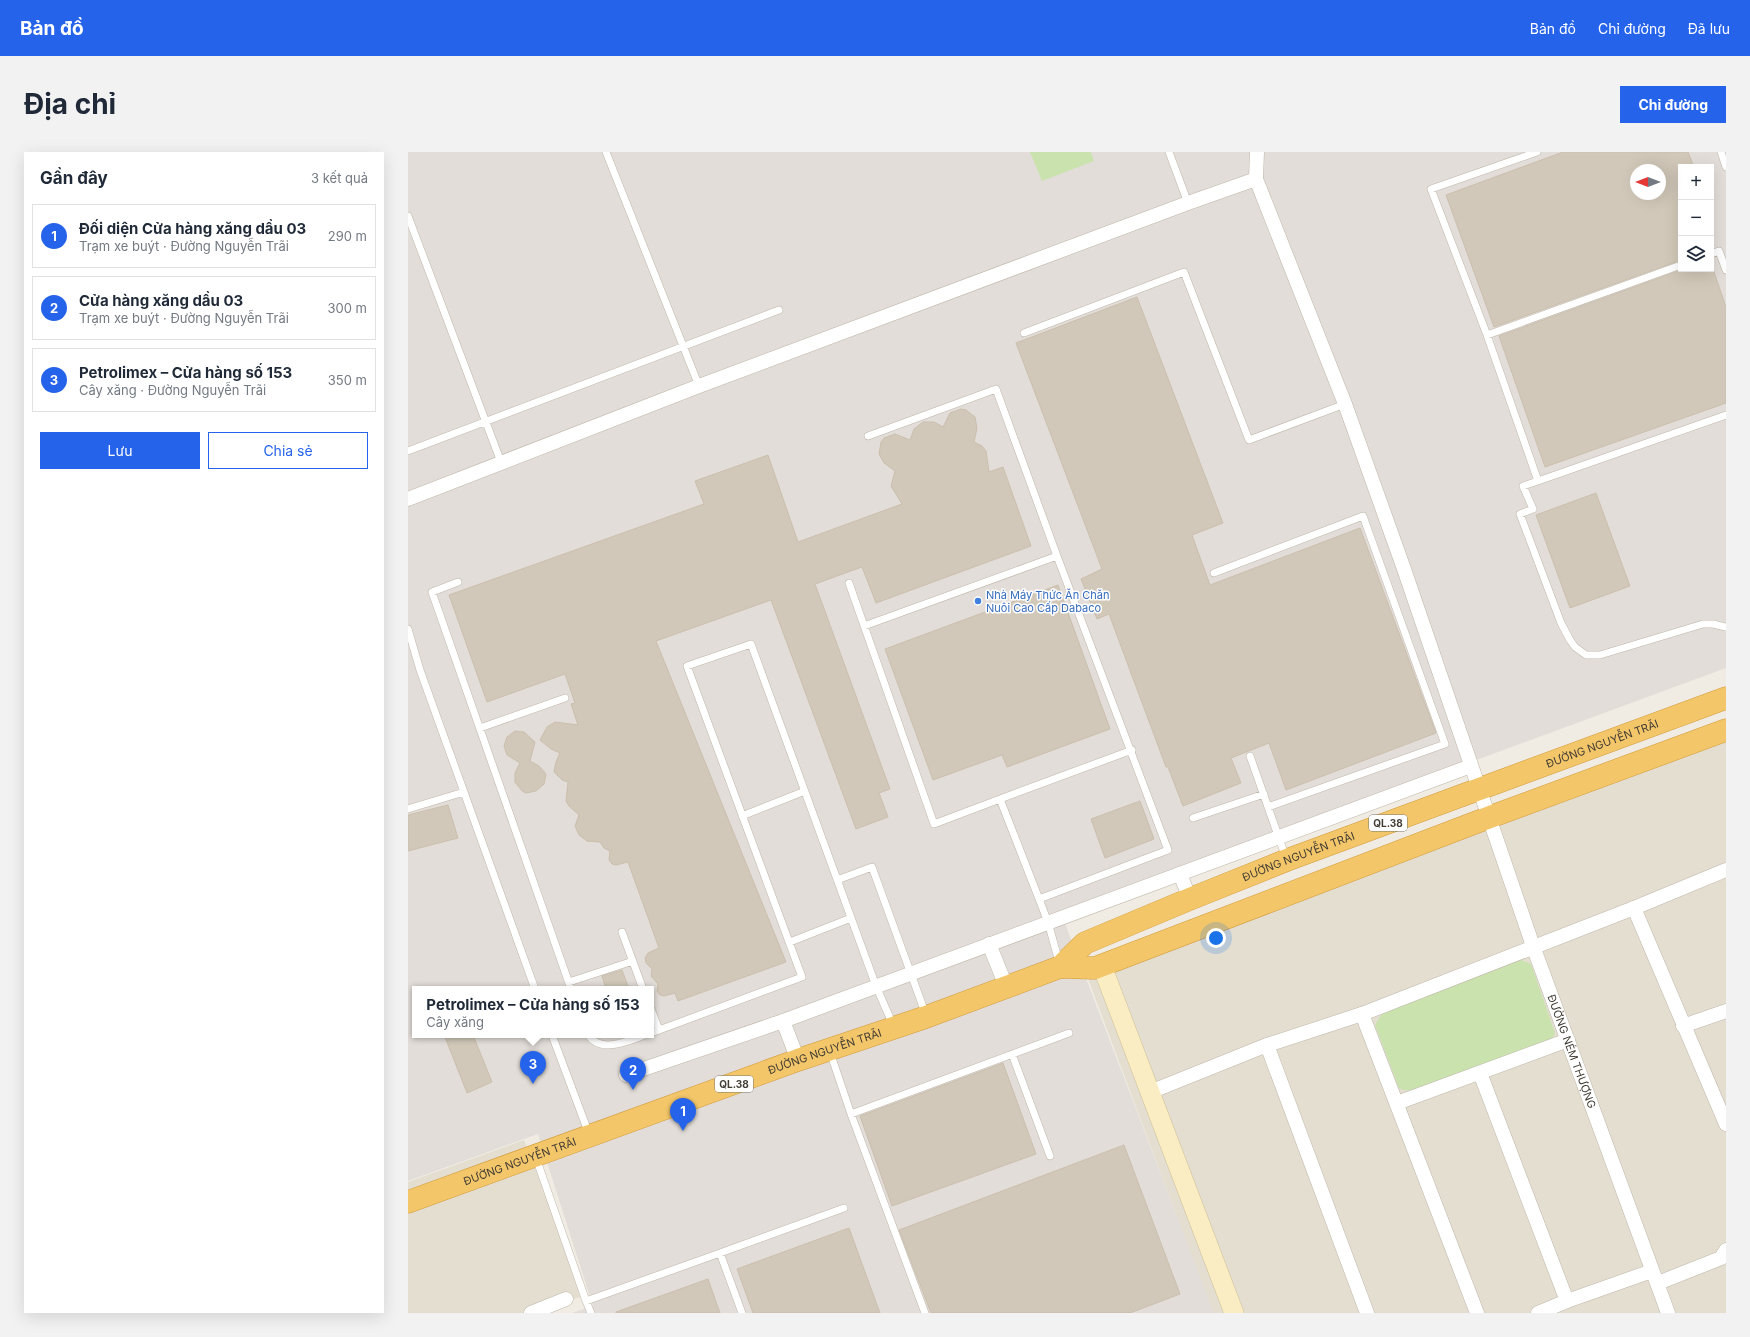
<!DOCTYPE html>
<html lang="vi">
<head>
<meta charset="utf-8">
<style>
  :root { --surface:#fff; --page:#f2f2f3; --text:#1f2937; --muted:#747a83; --line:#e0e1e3; --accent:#2563eb }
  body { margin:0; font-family:Inter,sans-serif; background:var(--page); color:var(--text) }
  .controls { position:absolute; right:12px; top:12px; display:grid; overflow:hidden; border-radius:0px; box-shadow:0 4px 16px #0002 }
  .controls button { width:36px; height:36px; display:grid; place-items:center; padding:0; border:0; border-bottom:1px solid var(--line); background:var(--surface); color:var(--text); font:20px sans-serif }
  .compass { position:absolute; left:1222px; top:12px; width:36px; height:36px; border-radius:50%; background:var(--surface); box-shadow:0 4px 16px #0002; rotate:270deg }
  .you { position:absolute; left:808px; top:786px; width:14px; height:14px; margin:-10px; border:3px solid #fff; border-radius:50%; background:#1a73e8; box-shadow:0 0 0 6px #1a73e833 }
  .badge { display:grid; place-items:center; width:26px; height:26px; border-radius:50%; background:var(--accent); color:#fff; font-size:13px; font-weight:700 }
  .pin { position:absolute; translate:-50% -33px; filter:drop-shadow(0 1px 2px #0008) }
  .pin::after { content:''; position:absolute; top:21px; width:14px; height:12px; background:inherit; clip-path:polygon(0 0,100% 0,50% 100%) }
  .popup { position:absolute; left:4px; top:834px; width:242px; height:52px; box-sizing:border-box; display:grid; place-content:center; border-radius:0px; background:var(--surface); filter:drop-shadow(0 1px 3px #0005); font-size:13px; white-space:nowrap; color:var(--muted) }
  .popup b { font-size:15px; color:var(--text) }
  .popup::after { content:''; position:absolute; left:50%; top:100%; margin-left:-8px; border:8px solid transparent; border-top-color:var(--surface) }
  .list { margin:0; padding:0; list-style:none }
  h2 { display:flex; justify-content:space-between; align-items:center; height:52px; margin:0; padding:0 16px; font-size:17px }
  h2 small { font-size:13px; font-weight:400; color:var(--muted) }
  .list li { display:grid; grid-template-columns:26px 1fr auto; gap:12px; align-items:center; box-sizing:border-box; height:64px; margin:0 8px 8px; padding:0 8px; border:1px solid var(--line); border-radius:0px }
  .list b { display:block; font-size:15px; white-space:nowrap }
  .list p { margin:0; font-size:13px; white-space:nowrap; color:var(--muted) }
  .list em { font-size:13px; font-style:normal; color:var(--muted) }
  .actions { display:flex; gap:8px; padding:12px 16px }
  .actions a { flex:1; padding:9px 0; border:1px solid var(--accent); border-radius:0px; text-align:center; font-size:14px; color:var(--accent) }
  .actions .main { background:var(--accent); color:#fff }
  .icon { flex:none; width:22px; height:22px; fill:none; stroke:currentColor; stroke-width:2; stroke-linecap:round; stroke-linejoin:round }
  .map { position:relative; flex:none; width:1318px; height:1161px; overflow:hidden; border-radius:0px }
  header { display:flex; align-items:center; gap:24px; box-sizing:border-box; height:56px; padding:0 20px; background:var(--accent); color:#fff }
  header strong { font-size:19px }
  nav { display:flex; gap:22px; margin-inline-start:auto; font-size:14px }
  .intro { display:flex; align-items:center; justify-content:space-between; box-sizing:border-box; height:96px; padding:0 24px }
  h1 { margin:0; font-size:28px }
  .button { padding:10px 18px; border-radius:0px; background:var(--accent); color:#fff; font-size:14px; font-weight:700 }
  main { display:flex; gap:24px; padding:0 24px }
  aside { flex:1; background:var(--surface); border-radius:0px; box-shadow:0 4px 16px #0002 }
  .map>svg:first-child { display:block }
  .residential { fill:#e4ded1 }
  .industrial { fill:#e2ddd8; fill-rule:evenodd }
  .green { fill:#cae2ae }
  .building { fill:#d1c8b9; stroke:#cbbfad; fill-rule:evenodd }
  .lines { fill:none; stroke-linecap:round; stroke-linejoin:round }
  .lane-casing { stroke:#beb6a9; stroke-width:8 }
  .street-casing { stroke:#beb6a9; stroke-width:15 }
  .secondary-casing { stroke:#cdbf96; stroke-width:20 }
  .highway-casing { stroke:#d19b3c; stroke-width:23 }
  .lane { stroke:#fff; stroke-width:7 }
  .street { stroke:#fff; stroke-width:14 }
  .secondary { stroke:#faedc3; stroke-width:19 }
  .highway { stroke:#f3c66a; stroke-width:22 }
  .shop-dot { fill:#3f7fe0; stroke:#fff; stroke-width:1.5 }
  .labels { text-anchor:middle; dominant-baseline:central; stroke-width:3; stroke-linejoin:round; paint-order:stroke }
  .shield { fill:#fff; stroke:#7a7671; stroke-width:1 }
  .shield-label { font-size:10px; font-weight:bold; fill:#413c34 }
  .shop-label { font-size:11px; fill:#366cbe; stroke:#fff; text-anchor:start }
  .street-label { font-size:11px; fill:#413c34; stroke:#fff }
</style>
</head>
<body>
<header>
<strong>Bản đồ</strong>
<nav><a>Bản đồ</a><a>Chỉ đường</a><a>Đã lưu</a></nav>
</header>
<div class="intro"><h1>Địa chỉ</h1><a class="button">Chỉ đường</a></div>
<main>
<aside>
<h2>Gần đây<small>3 kết quả</small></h2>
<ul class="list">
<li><span class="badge">1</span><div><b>Đối diện Cửa hàng xăng dầu 03</b><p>Trạm xe buýt · Đường Nguyễn Trãi</p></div><em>290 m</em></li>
<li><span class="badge">2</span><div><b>Cửa hàng xăng dầu 03</b><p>Trạm xe buýt · Đường Nguyễn Trãi</p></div><em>300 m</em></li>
<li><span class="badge">3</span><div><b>Petrolimex – Cửa hàng số 153</b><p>Cây xăng · Đường Nguyễn Trãi</p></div><em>350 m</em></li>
</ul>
<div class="actions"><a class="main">Lưu</a><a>Chia sẻ</a></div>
</aside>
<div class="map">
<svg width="1318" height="1161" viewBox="0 0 1318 1161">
  <rect width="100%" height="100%" fill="#f0ece3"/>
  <path class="residential" d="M1318 585V1161H805L679 824Z
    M116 988 179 1143 121 1161H0V1030Z"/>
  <path class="industrial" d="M0 0H1318V516L653 761 806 1161H164L185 1154 130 982 0 1029ZM1273 15H1303V117H1273ZM1228 18H1252V42H1228ZM7 837H243V883H7Z"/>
  <path class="green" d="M622 0H683L686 9 634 29Z
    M1113 808 1123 812 1147 881 1143 890 1006 939 995 938 991 936 967 873 975 860Z"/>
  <path class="building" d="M1155 0H1280L1286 15H1273V108L1086 175 1038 43ZM1228 18H1252V42H1228Z
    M1276 117H1305L1318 155V251L1137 315 1091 184Z
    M729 145 815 371 784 383 802 433 952 376 1028 581 878 638 861 591 823 606 833 631 775 654 760 615H758L701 462 689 467 673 427 694 417 608 191Z
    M553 257 558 258 567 265 569 276 566 290 574 294 578 299 581 320 595 315 623 394 468 451 454 415 407 432 482 637 471 641 480 665 448 677 363 448 248 489 378 810 270 849 267 841 256 844 252 843 249 839 250 832 243 824 244 817 238 811 237 806 240 801 251 796 220 710 208 713 204 712 201 708 202 699 196 696 192 690 179 689 171 683 167 674 171 663 161 654 158 649 160 630 154 628 146 620 148 610 152 601 143 597 132 588 139 575 147 570 170 573 163 552 167 551 157 522 79 550 41 443 296 352 287 329 360 303 390 390 494 352 483 334 487 319 476 311 471 302 473 290 476 286 487 282 502 288 506 277 515 270H526L535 275 542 261Z
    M1188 341 1222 434 1162 456 1128 363Z
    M650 433 702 577 599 615 594 603 525 628 477 497Z
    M107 579 116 580 127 590 122 609 131 614 138 622 136 632 128 639 118 641 114 639 107 630V621L112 611 99 603 96 594 99 585Z
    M732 649 746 687 697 706 683 667Z
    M40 653 50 686 0 699V663Z
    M214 818 221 837H198L194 824Z
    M42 883H65L84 930 59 941 37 885Z
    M595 911 628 1002 484 1054 452 964Z
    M716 993 772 1142 722 1161H523L491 1078Z
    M441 1076 472 1161H345L329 1117Z
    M300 1127 312 1161H208V1160Z"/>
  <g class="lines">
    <g class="lane-casing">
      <path id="lane" d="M198 0 291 234
        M761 0 780 51
        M1129 0 1023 37 1079 183 1130 329 1115 334 1125 357 1112 362 1153 471 1162 488 1167 495 1178 503H1192L1295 472H1305L1318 475
        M1313 0 1318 15
        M0 64 93 310
        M1303 102 1311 99 1318 118
        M616 181 776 120 841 288 937 252
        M1079 183 1273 113
        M460 284 588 237 649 404
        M0 299 371 158
        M1130 329 1318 263
        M806 421 955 364 1037 592 860 655
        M50 430 24 440 163 837
        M441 431 526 672 592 647
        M456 474 649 404 760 698 631 747
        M0 477 12 518 127 837
        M72 576 157 546
        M842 604 878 706
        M0 657 56 640
        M334 664 397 639
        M785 666 856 642
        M429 728 464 715 518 863
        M214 780 235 837
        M382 790 443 766
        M651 810 640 770 592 647 724 598
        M161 830 225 809
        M243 857 251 878
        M243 881 394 825 279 514 343 492 468 834 485 873
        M144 883 181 982
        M180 883C193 902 220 889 237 883
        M422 900 443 962 517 1161
        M604 902 642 1004
        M443 962 661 881
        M128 1006 178 1149 312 1101 334 1161
        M312 1101 436 1056
        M178 1149 183 1161"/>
    </g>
    <g class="street-casing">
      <g id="street">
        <path id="s1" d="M849 0 848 27 937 252 996 417 1125 794 1260 1161"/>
        <path d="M0 347 291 234 780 51 848 27"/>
        <path d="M772 722 782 747"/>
        <path d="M1226 756 1318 972"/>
        <path d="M581 792 598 834"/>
        <path d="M954 862 1069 1161"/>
        <path d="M1275 874 1318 859"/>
        <path d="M859 893 959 1161"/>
        <path d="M390 908 375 869 1063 614"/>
        <path d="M1072 921 1159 1149"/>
        <path d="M218 923 375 869"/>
        <path d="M742 940 859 893 954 862 1226 756 1318 718"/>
        <path d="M989 951 1160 888"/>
        <path d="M1250 1131 1313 1106 1318 1098"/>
        <path d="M123 1161 158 1147"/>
        <path d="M1130 1161 1159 1149 1244 1119"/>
      </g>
    </g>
    <g class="secondary-casing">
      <path id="secondary" d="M694 814 826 1161"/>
    </g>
    <g class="highway-casing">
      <g id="highway">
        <path id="s2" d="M652 815 677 791 782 747 879 708 1318 546"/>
        <path id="s3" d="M0 1050 390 908 518 865 652 815 687 816 1082 665 1318 578"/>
      </g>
    </g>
    <use href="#lane" class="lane"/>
    <use href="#street" class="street"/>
    <use href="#secondary" class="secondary"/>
    <use href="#highway" class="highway"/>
  </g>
  <circle class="shop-dot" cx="570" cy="449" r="4"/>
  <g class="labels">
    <g class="shield">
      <rect x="961" y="663" width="38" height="16" rx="3"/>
      <rect x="307" y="924" width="38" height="16" rx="3"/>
    </g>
    <g class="shield-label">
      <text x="980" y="671">QL.38</text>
      <text x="326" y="932">QL.38</text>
    </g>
    <g class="shop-label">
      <text x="578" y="443">Nhà Máy Thức Ăn Chăn<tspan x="578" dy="13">Nuôi Cao Cấp Dabaco</tspan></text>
    </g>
    <g class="street-label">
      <text stroke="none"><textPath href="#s2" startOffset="589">ĐƯỜNG NGUYỄN TRÃI</textPath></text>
      <text stroke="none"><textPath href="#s2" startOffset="265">ĐƯỜNG NGUYỄN TRÃI</textPath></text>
      <text stroke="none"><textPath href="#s3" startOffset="443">ĐƯỜNG NGUYỄN TRÃI</textPath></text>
      <text stroke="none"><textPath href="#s1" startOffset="955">ĐƯỜNG NÉM THƯỢNG</textPath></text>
      <text stroke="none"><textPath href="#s3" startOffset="119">ĐƯỜNG NGUYỄN TRÃI</textPath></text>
    </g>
  </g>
</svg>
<div class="controls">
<button>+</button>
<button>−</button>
<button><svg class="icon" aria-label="layers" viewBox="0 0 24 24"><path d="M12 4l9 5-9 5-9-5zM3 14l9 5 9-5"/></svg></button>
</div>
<svg class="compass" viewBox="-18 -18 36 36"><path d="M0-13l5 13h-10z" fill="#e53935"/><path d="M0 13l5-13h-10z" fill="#747a83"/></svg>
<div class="you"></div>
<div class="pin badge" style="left:275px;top:979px">1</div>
<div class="pin badge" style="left:225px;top:938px">2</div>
<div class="pin badge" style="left:125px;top:932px">3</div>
<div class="popup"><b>Petrolimex – Cửa hàng số 153</b>Cây xăng</div>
</div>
</main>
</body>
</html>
